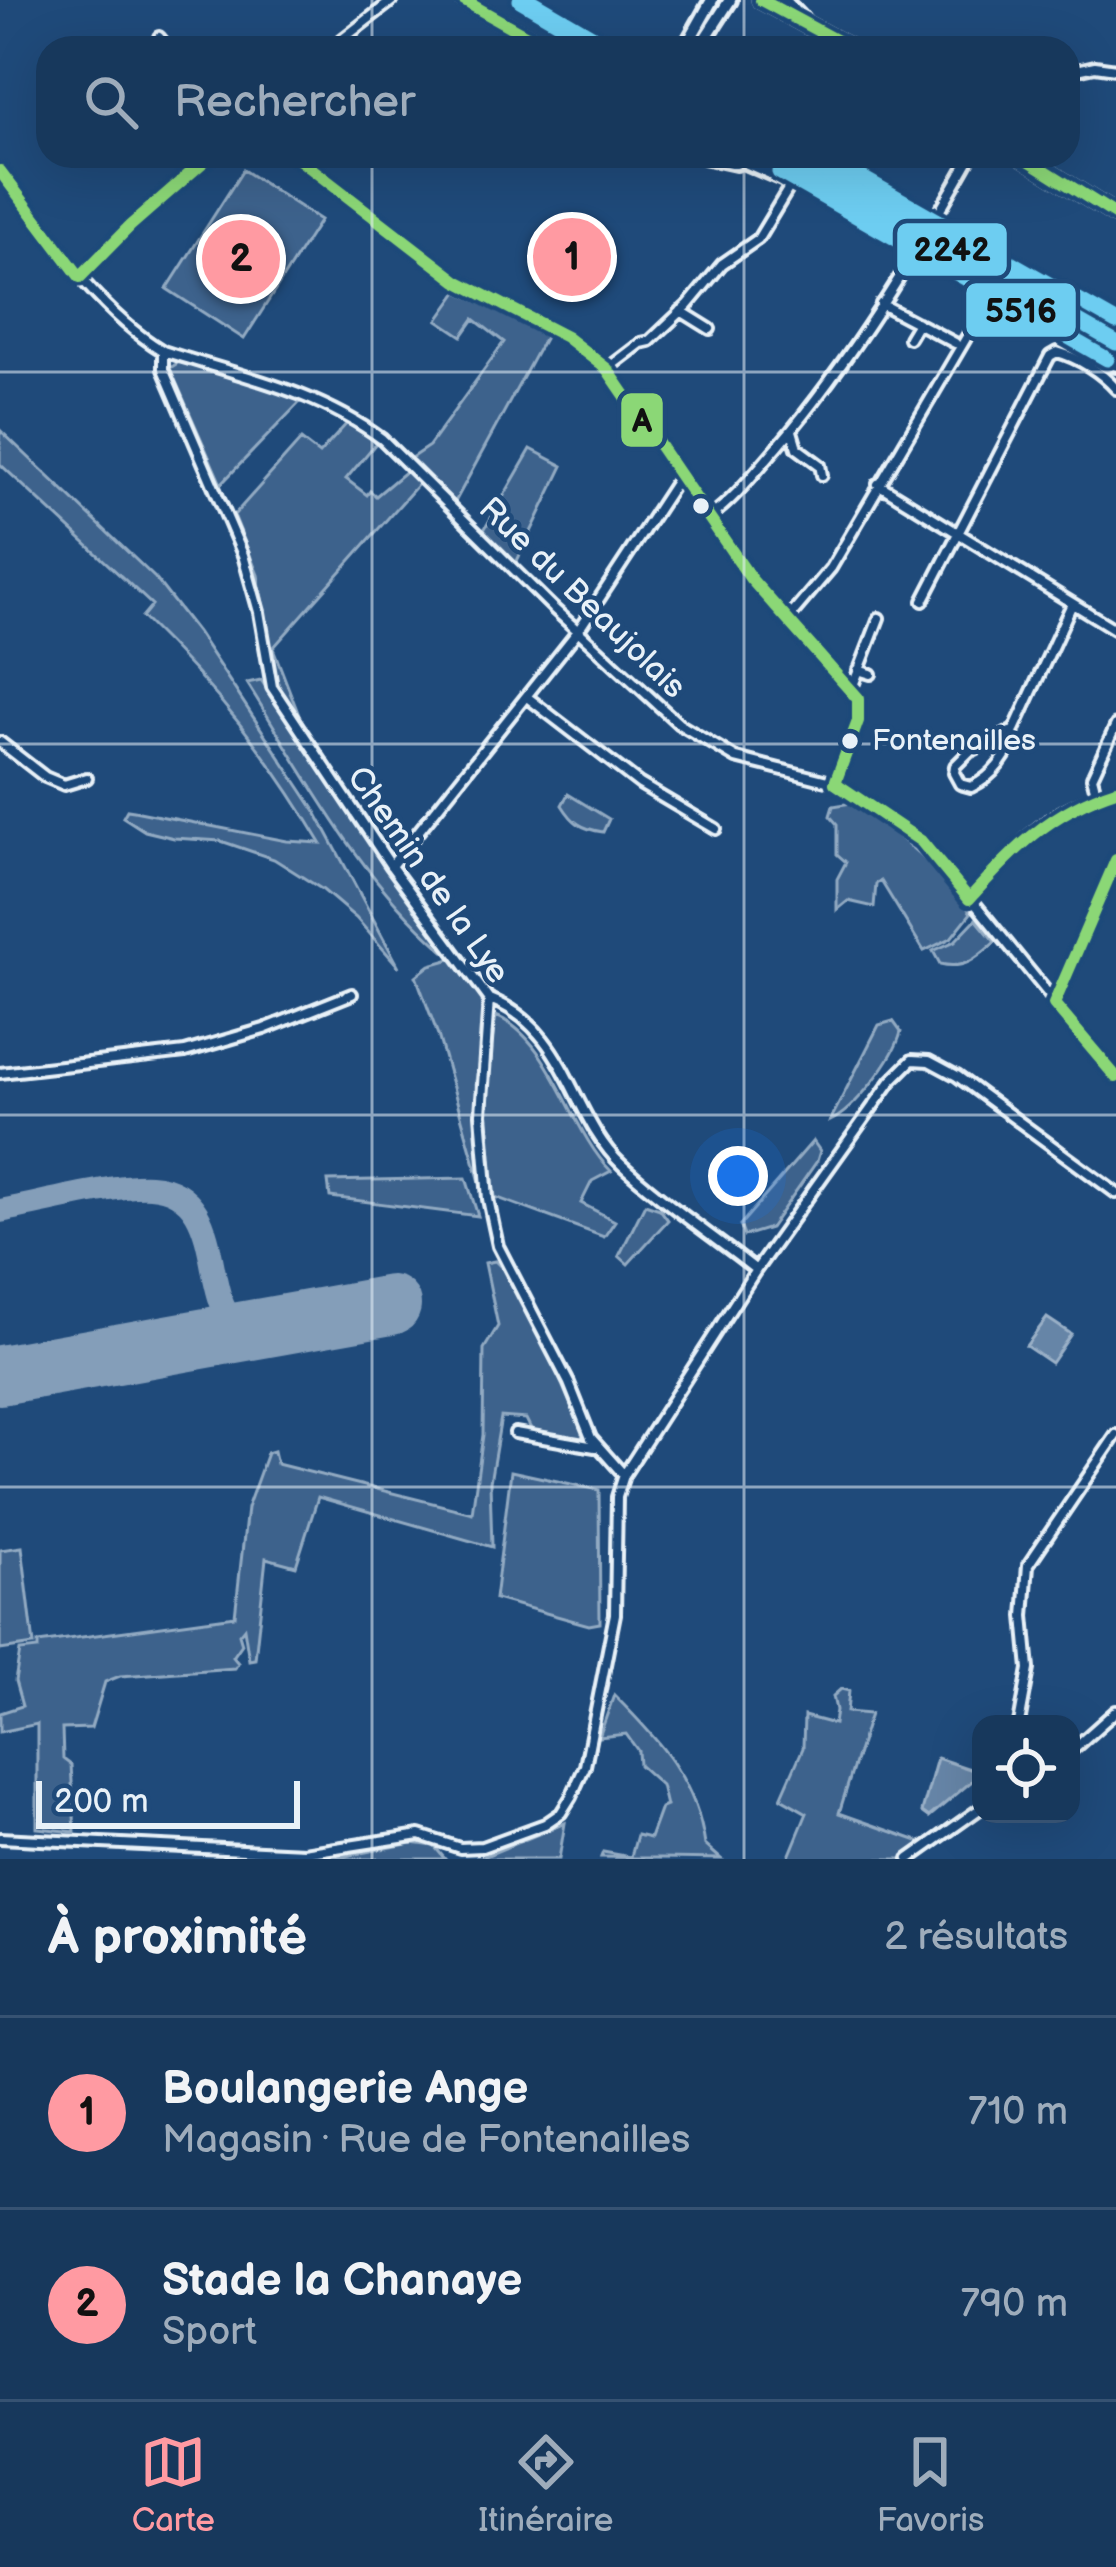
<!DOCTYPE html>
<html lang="fr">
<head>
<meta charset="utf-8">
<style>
  :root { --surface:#17385c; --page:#203f62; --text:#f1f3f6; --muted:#9eacbb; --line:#365272; --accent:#ff9aa2 }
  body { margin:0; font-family:"Balsamiq Sans",sans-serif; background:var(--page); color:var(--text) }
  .controls { position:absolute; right:36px; bottom:36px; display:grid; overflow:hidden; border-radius:24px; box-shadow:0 12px 48px #0002 }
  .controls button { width:108px; height:108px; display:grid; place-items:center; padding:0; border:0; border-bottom:3px solid var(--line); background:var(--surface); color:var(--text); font:60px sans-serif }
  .scale { position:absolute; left:36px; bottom:30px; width:264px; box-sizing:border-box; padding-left:12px; border:6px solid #e8f1f8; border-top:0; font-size:33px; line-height:42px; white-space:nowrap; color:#e8f1f8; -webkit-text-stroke:9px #1f4a7a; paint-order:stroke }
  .you { position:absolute; left:738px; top:1176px; width:42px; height:42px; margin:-30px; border:9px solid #fff; border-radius:50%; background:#1a73e8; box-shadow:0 0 0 18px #1a73e833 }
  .badge { display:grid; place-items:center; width:78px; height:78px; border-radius:50%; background:var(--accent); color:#111; font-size:39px; font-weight:700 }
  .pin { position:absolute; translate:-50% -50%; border:6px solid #fff; box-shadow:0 3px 12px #0006 }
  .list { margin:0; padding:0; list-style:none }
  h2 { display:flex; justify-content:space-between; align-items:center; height:156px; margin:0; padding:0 48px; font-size:51px }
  h2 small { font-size:39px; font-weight:400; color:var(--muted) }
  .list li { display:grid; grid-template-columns:78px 1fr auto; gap:36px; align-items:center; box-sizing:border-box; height:192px; padding:0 48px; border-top:3px solid var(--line) }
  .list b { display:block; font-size:45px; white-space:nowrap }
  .list p { margin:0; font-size:39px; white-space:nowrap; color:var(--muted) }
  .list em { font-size:39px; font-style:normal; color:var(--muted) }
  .icon { flex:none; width:66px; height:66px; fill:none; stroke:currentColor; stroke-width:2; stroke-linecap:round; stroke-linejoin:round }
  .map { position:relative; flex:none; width:1116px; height:1859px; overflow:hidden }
  .search { position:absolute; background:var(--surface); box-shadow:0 12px 48px #0002; left:36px; right:36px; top:36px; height:132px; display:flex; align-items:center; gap:30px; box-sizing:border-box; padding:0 42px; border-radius:36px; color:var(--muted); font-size:45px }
  .sheet { height:540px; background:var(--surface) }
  nav { display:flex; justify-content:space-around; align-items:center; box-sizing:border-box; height:168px; border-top:3px solid var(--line); background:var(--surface); font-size:33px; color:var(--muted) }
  nav a { display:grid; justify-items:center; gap:6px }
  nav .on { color:var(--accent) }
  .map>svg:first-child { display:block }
  .green { fill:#3c628c; stroke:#92aac2; stroke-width:3 }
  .water { fill:#6685a7; stroke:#9ab0c7; stroke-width:3 }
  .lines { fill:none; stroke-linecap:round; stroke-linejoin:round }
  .taxiway { stroke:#849eb9; stroke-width:24 }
  .runway { stroke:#849eb9; stroke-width:60 }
  .street-casing { stroke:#e8f1f8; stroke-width:16 }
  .secondary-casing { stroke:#e8f1f8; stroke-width:20 }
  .primary-casing { stroke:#e8f1f8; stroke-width:21 }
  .street { stroke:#1f4a7a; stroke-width:8 }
  .secondary { stroke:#1f4a7a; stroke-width:10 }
  .primary { stroke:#1f4a7a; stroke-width:12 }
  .bus-1-casing { stroke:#1f4a7a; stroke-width:21 }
  .bus-1 { stroke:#8bd776; stroke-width:12 }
  .rail-1-casing { stroke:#1f4a7a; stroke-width:24 }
  .rail-2-casing { stroke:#1f4a7a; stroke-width:24 }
  .rail-3-casing { stroke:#1f4a7a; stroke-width:24 }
  .rail-4-casing { stroke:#1f4a7a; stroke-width:24 }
  .rail-5-casing { stroke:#1f4a7a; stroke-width:24 }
  .rail-1 { stroke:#6dcdf1; stroke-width:15 }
  .rail-2 { stroke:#6dcdf1; stroke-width:15 }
  .rail-3 { stroke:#6dcdf1; stroke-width:15 }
  .rail-4 { stroke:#6dcdf1; stroke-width:15 }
  .rail-5 { stroke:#6dcdf1; stroke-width:15 }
  .grid { fill:none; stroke:#e8f1f8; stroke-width:3; stroke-opacity:0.55 }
  .bus-dot { fill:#e8f1f8; stroke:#1f4a7a; stroke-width:4.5 }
  .labels { text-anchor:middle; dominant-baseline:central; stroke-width:9; stroke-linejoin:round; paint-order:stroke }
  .bus-label { font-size:30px; fill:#e8f1f8; stroke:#1f4a7a; text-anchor:start }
  .street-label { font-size:33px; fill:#e8f1f8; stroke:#1f4a7a }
  .line-badge { stroke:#1f4a7a; stroke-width:4.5 }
  .pale-badge-label { font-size:33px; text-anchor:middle; font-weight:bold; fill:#111 }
</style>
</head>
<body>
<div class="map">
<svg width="1116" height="1859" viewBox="0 0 1116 1859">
  <rect width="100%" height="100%" fill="#1f4a7a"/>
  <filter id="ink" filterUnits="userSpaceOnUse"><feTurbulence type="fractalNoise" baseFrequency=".00833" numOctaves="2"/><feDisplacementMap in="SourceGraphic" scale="24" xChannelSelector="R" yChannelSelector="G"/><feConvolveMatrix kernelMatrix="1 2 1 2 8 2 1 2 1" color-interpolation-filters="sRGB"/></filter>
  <g filter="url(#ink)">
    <path class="green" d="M243 170 320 220 244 339 167 289Z
      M458 292 546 335 455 502 411 458 429 446 504 342 474 319 462 336 438 320Z
      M181 361 302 400 221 484 170 368Z
      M350 420 377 442 346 479 367 495 370 491 376 496 407 470 420 482 273 648 302 723 277 685 258 575 234 515 301 440 319 454Z
      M0 430 155 578 197 632 316 812 399 967 356 918 323 890 274 859 221 841 174 838 145 831 123 817 127 810 134 811 287 841 321 843C268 754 216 689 142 617L152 605 0 464Z
      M531 449 563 466 516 563 484 530Z
      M261 680 443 946V950C359 878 306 776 247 683Z
      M568 794 609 819 603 832C582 829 573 823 562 805Z
      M851 803C898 832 939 867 971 913L951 938 924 951 881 881 876 884 874 907 848 901 837 910V879L846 862 837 854V824L830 816 833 806Z
      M976 919 995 942C977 958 965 970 940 964L933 951 955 941Z
      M451 959 484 1002 486 1015 476 1081 482 1189 438 1035 416 976 430 965Z
      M496 1016C552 1039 569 1129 611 1171L592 1181 581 1203 615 1221 604 1237 495 1197 486 1130 485 1087Z
      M893 1021 901 1032C895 1057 854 1111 830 1121L879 1025Z
      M813 1141 820 1151 817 1161 770 1228 744 1236 740 1225Z
      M466 1178 478 1216 330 1197 328 1181Z
      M645 1204 660 1209 668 1220 628 1264 619 1256Z
      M495 1261 503 1269 544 1343 586 1440 533 1433 526 1419 501 1417 490 1482 492 1547 318 1497 296 1566 266 1558 255 1659 249 1660 244 1628 239 1634 242 1644 233 1657 238 1663 235 1668 120 1676 105 1682 91 1728 62 1729 63 1759 71 1765 75 1832 37 1828V1724L0 1732V1713L22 1706 15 1681 20 1651 38 1649V1643L235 1616 247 1508 267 1453 274 1451 277 1464 472 1513 483 1435 484 1349 498 1326 485 1263Z
      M511 1471 599 1490 600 1623 589 1625 495 1599Z
      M22 1547 34 1645 0 1650V1550Z
      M841 1689 849 1691 847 1712 870 1714 839 1813 921 1842 905 1859H788L807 1813 781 1798 803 1748 804 1716 834 1724 836 1710 833 1696Z
      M614 1695C659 1740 696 1780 705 1845L721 1859 601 1857 603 1852 631 1857 637 1835 650 1838 661 1808 666 1806 661 1785 639 1765 638 1751 626 1734 599 1737Z
      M565 1823 559 1859H478Z
      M412 1843 434 1846 445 1859H330Z"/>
    <path class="water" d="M1047 1318 1071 1334 1051 1363 1026 1346Z
      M937 1758 976 1771 972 1781 929 1817 922 1812Z"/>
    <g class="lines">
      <path class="taxiway" d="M0 1211C39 1204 113 1184 150 1186 235 1192 193 1312 247 1331"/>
      <path class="runway" d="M0 1375 391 1305"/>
      <g class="street-casing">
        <path id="street" d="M159 37 168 48
          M331 48 393 0
          M1068 72 1095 66 1116 69
          M295 156 457 281 566 337 607 369 751 579 858 699V721L835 783
          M0 171C48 235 93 308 163 351 238 375 318 391 382 439L553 608 679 724 736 758 835 783 921 841 959 884 1116 1077
          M80 277 130 226 210 156
          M881 304 955 343
          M681 311 710 329
          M909 338 918 323
          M607 369 641 343 650 341 688 305 722 264 758 239 793 181
          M792 431 797 448 820 465 822 475
          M878 484 1116 630
          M708 518C736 498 755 472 778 446 853 358 914 257 971 156
          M923 601 1050 356 1057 352C1079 358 1101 372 1116 389
          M786 621 831 568 992 294
          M858 670 871 674
          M849 686 854 683 879 618
          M527 697 640 784 716 829
          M1014 730C1011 754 993 777 971 787L960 784 954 773 955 766 969 752Z
          M1014 730 1072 604
          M0 742 45 777 64 785 87 778
          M1097 796 1092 777 1116 725
          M391 866 578 631 679 477
          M969 899C1017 847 1044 808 1116 790
          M490 999C568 1029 571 1118 622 1165 663 1203 712 1235 756 1270
          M1054 1004 1116 860
          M0 1073 185 1052 264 1029 352 994
          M515 1433 595 1447
          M624 1475 756 1270 891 1081 912 1060 929 1061 957 1076 1116 1193
          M1019 1724 1029 1669 1024 1616 1028 1565 1116 1435
          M1071 1751 1116 1711
          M0 1838 304 1853 420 1835 460 1848 482 1847 545 1824 561 1813 571 1797 585 1766 615 1614 617 1497 624 1475 591 1438 569 1383 498 1246 488 1199 481 1114 489 999 391 866 272 687 259 612 243 555 163 369V351
          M909 1859 981 1808"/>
      </g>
      <g class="secondary-casing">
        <path id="secondary" d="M463 0 548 48
          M685 48 712 0
          M699 48 730 0
          M704 156 736 163
          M731 156 831 199 1116 365"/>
      </g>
      <g class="primary-casing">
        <path id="primary" d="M761 0 850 48
          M783 0 801 19
          M1022 156 1116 215"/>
      </g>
      <use href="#street" class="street"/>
      <use href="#secondary" class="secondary"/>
      <use href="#primary" class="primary"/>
      <g class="bus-1-casing">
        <path id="bus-1" d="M463 0 548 48
          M761 0 850 48
          M295 156 457 281 566 337 607 369 751 579 858 699V721L835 783
          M1022 156 1116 215
          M0 171 80 277
          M80 277 130 226 210 156
          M835 783 921 841 969 899
          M969 899C1013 850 1052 810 1116 790
          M1054 1004 1116 860
          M1054 1004 1116 1077"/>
      </g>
      <use href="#bus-1" class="bus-1"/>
      <g class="rail-1-casing">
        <path id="rail-1" d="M520 0 602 48
          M788 156 1116 343"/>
      </g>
      <g class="rail-2-casing">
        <path id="rail-2" d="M779 172 1107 359"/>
      </g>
      <g class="rail-3-casing">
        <path id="rail-3" d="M530 0 612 48
          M799 156 1038 293"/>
      </g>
      <g class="rail-4-casing">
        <path id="rail-4" d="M824 156 1116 322"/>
      </g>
      <g class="rail-5-casing">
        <path id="rail-5" d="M790 172 1029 309"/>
      </g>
      <use href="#rail-1" class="rail-1"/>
      <use href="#rail-2" class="rail-2"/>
      <use href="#rail-3" class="rail-3"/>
      <use href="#rail-4" class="rail-4"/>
      <use href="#rail-5" class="rail-5"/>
    </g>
  </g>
  <path class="grid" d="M372 0V48M744 0V48M372 156V1859M744 156V1859M0 372H1116M0 744H1116M0 1115H1116M0 1487H1116"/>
  <g class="bus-dot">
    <circle cx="701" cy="506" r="10"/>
    <circle cx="850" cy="741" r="10"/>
  </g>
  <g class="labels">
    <g class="bus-label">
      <text x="872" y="741">Fontenailles</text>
    </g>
    <g class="street-label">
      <text transform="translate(582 598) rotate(44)">Rue du Beaujolais</text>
      <text transform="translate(428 875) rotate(55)">Chemin de la Lye</text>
    </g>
  </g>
  <g class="line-badge">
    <rect x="895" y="221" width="114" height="57" rx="12" fill="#6dcdf1"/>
    <rect x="964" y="281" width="114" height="58" rx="12" fill="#6dcdf1"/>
    <rect x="619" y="391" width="46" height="58" rx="12" fill="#8bd776"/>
  </g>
  <g class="pale-badge-label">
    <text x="952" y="261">2242</text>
    <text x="1021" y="322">5516</text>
    <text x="642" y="432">A</text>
  </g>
</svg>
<div class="controls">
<button><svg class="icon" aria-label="locate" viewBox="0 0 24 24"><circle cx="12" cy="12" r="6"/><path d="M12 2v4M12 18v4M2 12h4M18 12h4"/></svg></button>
</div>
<div class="scale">200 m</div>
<div class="you"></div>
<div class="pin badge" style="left:572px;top:257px">1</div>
<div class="pin badge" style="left:241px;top:259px">2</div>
<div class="search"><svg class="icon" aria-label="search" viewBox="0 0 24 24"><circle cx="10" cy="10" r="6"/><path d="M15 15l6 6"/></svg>Rechercher</div>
</div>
<section class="sheet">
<h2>À proximité<small>2 résultats</small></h2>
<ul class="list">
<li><span class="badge">1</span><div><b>Boulangerie Ange</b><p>Magasin · Rue de Fontenailles</p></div><em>710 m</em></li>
<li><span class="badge">2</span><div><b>Stade la Chanaye</b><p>Sport</p></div><em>790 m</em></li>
</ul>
</section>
<nav>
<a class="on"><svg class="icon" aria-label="map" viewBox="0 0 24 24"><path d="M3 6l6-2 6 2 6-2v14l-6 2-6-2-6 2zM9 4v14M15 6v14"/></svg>Carte</a>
<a><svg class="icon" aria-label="directions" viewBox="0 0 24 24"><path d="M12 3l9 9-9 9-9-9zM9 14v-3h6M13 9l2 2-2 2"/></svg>Itinéraire</a>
<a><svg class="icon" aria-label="saved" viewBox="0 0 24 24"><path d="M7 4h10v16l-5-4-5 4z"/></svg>Favoris</a>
</nav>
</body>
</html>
